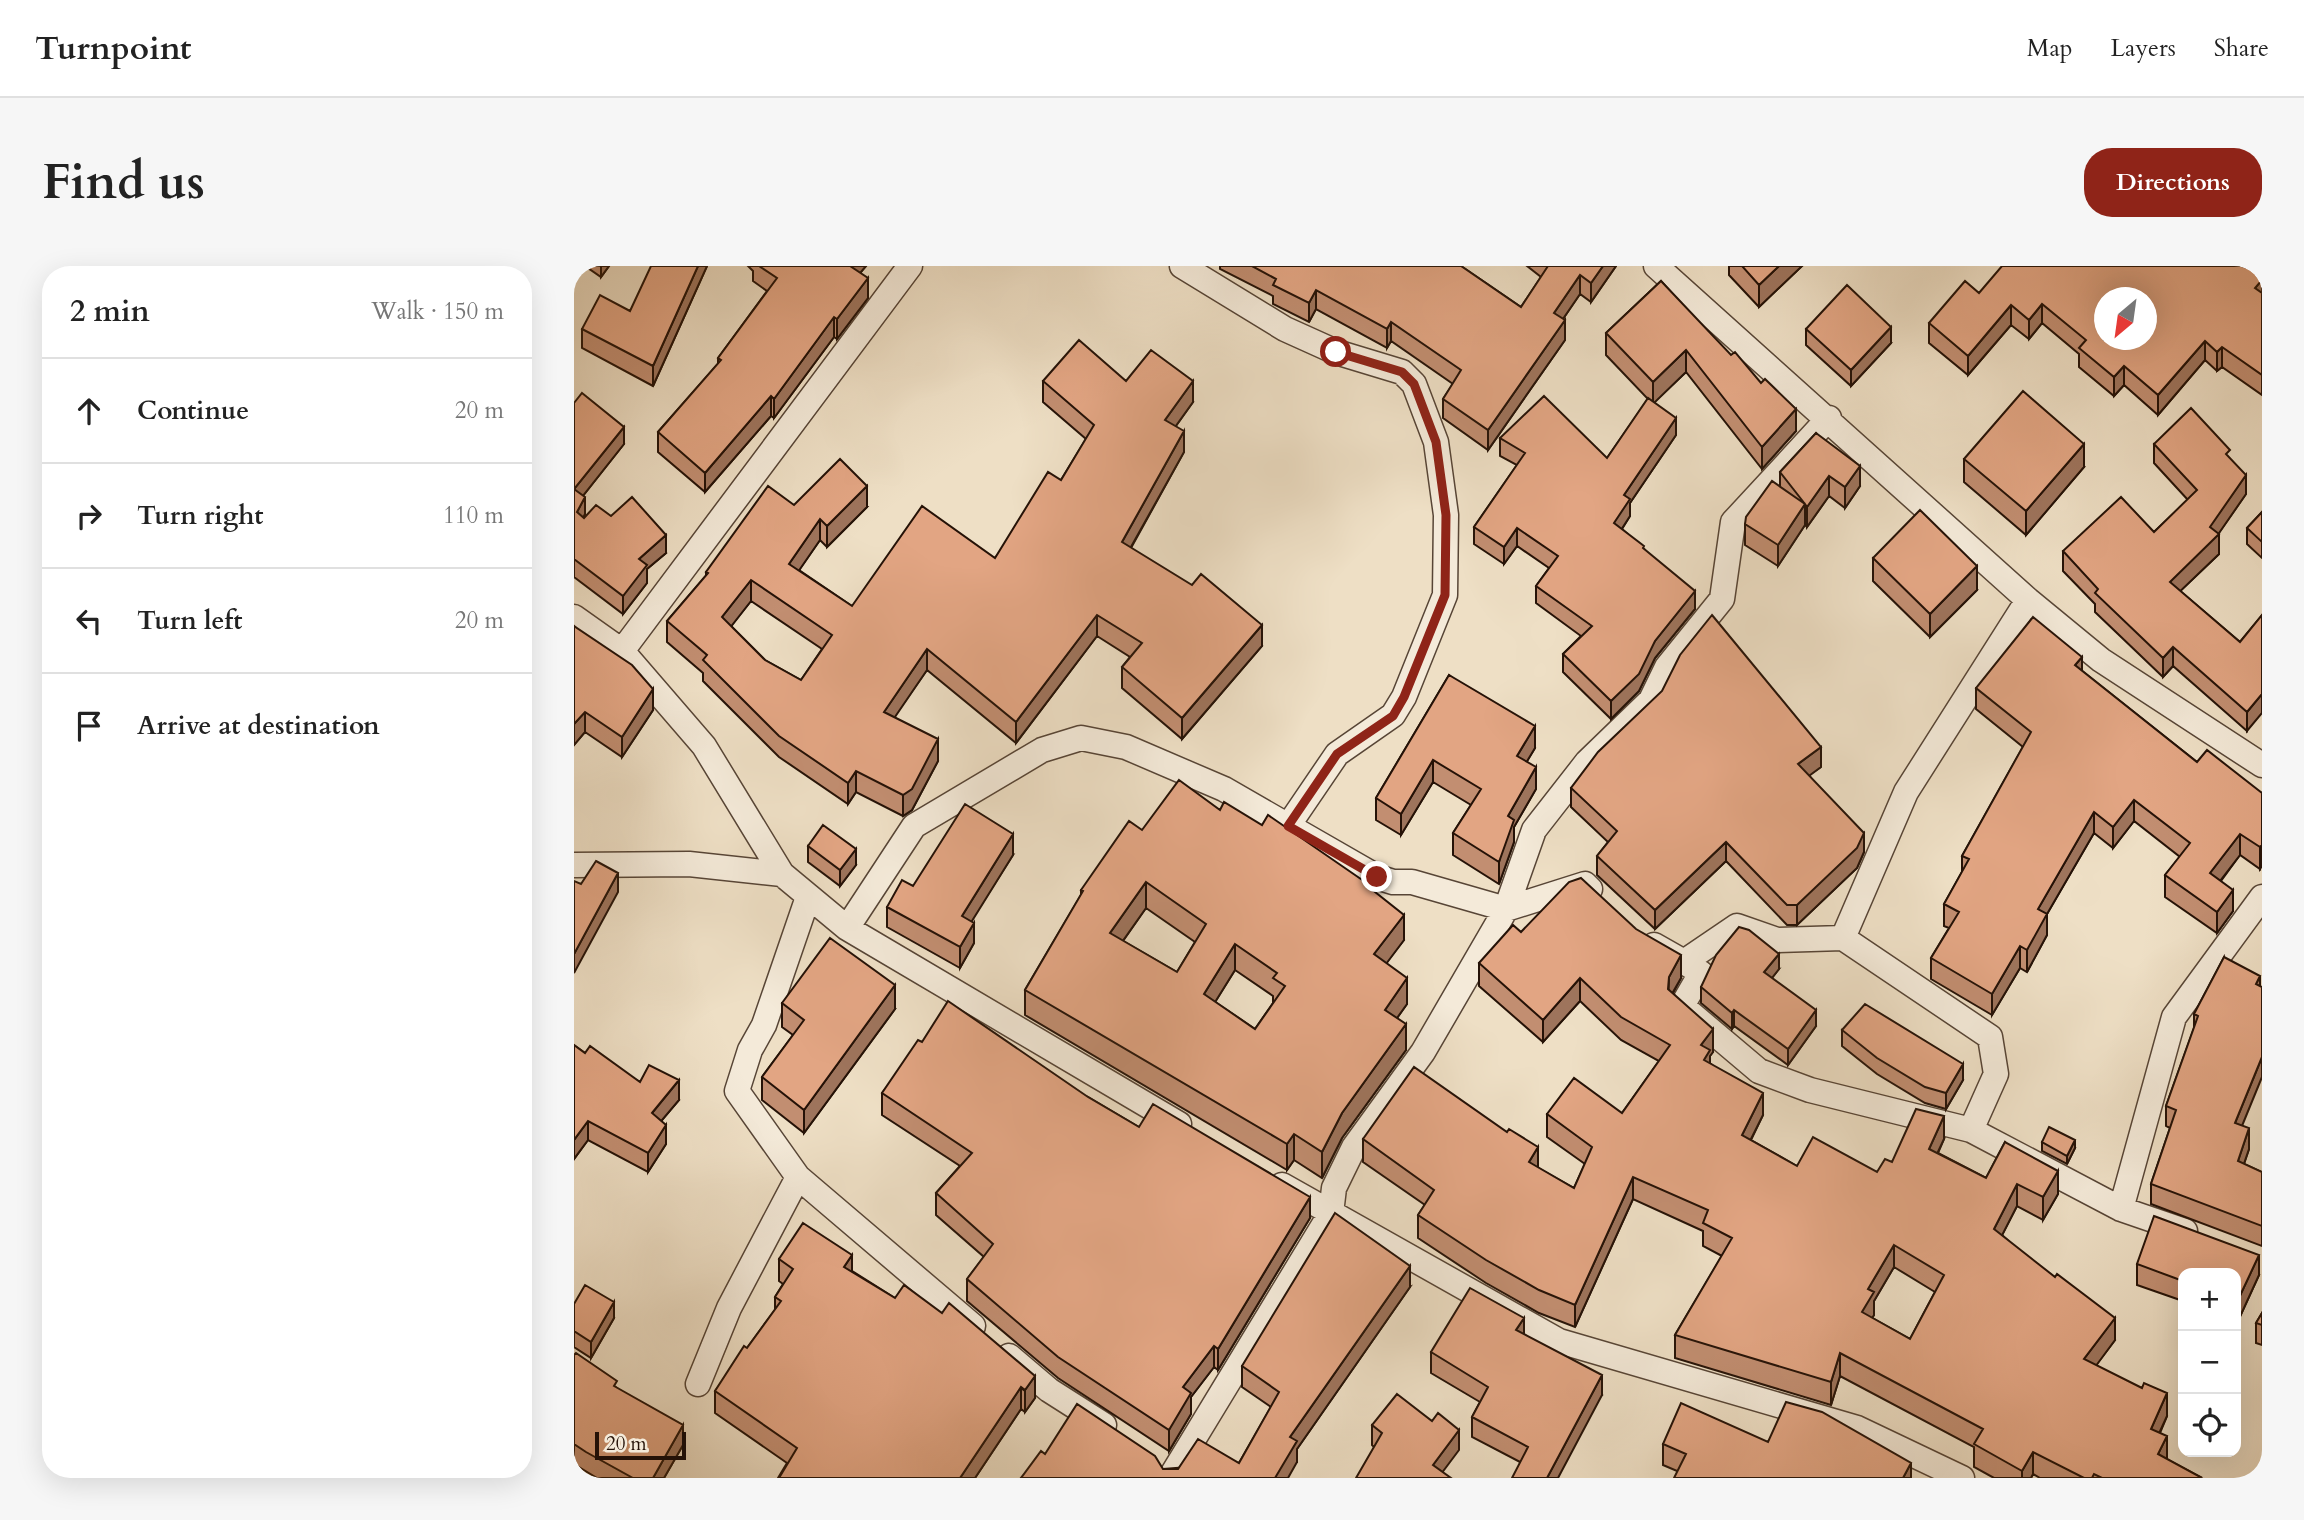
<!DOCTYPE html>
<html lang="en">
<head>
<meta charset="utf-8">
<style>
  :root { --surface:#fff; --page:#f6f6f6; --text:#222; --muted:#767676; --line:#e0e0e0; --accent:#8f2418 }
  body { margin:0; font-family:Cardo,serif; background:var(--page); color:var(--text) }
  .controls { position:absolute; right:21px; bottom:21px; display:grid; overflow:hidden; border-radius:14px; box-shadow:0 7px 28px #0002 }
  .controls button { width:63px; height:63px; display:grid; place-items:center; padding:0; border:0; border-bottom:2px solid var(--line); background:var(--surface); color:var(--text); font:35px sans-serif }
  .compass { position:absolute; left:1520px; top:21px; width:63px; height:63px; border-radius:50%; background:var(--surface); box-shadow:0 7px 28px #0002; rotate:209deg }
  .scale { position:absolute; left:21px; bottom:18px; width:91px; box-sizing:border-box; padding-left:7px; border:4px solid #251207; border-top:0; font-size:19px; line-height:24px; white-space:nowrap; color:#251207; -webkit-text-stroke:5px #f4ead9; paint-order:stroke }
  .stop { position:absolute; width:21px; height:21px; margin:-16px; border:5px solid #8f2418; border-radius:50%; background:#fff }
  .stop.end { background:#8f2418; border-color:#fff; box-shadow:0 2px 7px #0008 }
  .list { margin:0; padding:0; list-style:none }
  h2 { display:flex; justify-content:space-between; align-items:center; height:91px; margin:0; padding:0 28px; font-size:30px }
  h2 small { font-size:23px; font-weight:400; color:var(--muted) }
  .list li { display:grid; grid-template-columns:46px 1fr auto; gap:21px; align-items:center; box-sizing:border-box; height:105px; padding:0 28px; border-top:2px solid var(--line) }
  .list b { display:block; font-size:26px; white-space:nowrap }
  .list em { font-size:23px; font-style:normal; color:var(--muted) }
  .icon { flex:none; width:38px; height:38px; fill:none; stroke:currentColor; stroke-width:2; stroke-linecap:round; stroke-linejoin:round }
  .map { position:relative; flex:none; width:1688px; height:1212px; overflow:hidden; border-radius:28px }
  header { display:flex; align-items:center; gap:42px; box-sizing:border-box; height:98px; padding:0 35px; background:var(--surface); border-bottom:2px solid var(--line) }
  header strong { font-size:33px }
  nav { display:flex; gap:38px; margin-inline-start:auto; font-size:24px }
  .intro { display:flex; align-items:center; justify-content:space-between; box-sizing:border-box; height:168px; padding:0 42px }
  h1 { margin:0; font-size:49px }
  .button { padding:18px 32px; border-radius:28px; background:var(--accent); color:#fff; font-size:24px; font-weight:700 }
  main { display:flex; gap:42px; padding:0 42px }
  aside { flex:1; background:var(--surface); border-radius:28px; box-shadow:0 7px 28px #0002 }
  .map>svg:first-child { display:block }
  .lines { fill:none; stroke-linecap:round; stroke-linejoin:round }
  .minor-casing { stroke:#574536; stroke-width:27 }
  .minor { stroke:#f4ead9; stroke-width:24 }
  .wall { fill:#c28e71; stroke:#251207; stroke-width:2; fill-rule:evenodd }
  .shaded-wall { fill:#9e745c; stroke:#251207; stroke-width:2 }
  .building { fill:#e2a583; stroke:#251207; stroke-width:2; fill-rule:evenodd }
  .route { stroke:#8f2418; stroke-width:9 }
</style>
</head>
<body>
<header>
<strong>Turnpoint</strong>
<nav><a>Map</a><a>Layers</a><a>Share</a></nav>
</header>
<div class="intro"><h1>Find us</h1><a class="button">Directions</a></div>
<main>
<aside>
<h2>2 min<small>Walk · 150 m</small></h2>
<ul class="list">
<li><svg class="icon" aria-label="ahead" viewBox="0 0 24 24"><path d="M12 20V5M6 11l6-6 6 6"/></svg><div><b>Continue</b></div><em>20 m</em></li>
<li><svg class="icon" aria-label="right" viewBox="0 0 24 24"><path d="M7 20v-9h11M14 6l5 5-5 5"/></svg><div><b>Turn right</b></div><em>110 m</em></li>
<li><svg class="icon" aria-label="left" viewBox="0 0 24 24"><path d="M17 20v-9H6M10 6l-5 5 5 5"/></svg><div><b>Turn left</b></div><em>20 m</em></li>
<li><svg class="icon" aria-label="arrive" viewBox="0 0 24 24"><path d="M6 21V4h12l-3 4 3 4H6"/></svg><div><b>Arrive at destination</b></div></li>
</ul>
</aside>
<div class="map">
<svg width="1688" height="1212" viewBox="0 0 1688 1212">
  <rect width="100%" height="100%" fill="#eedfc5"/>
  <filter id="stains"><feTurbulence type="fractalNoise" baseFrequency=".00286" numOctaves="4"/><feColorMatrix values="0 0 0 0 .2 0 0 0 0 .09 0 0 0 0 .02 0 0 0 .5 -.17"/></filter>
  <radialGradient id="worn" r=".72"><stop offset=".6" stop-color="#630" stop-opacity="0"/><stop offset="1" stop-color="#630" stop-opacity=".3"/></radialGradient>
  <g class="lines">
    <g class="minor-casing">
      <path id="minor" d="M608 0 711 63 762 86 828 106 840 118 862 176 872 249 871 329 830 431 819 449 763 488 714 560
        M1082 0 1454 334 1527 394 1688 499
        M0 351 48 385 130 480 208 608 273 662 605 858
        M48 385 336 0
        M0 599 115 598 208 608
        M273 662 340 560 468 484 507 472 552 481 650 523 803 611 819 616H838L932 643 1011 618 1016 623
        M1269 672 1332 526 1454 334
        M1080 679 1110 696 1163 660 1203 674 1269 672 1416 771 1422 808 1397 864 1547 943 1611 965
        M1110 696 1127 707 1108 740 1185 805 1236 824 1397 864
        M224 911 399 1060
        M708 919 985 1075 1283 1162 1388 1212
        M1547 943 1600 751 1688 631
        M435 1090 475 1124 530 1159
        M124 1118 155 1042 224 911 163 825 176 784 190 759 234 631
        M596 1212 757 947 760 922 780 881 849 786 932 643 960 564 1013 496 1077 434 1093 401 1148 333 1159 256 1255 152"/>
    </g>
    <use href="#minor" class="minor"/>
  </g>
  <path class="wall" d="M11 0H35L27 11Z
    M133 0 79 120 8 82V63L56 45Z
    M174 0H292L286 7 294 32 263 73 260 71 200 152 197 150 131 226 84 186V166L144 98V92L193 25 179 15V5Z
    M646 0H887L947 41 967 11 953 0H1042L1017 36 1006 28 989 53 991 74 914 184 869 152V133L879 118 817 75 813 82 742 43 735 56 699 38V30L646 3Z
    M1155 0H1228L1185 41 1155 9Z
    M1688 0V129L1648 101 1643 105 1631 94 1584 149 1550 119 1540 130 1505 101V88L1468 57 1455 73 1437 59 1394 109 1355 77V57L1405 27Z
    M1087 15 1222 165 1188 203 1112 106 1080 136 1102 169 1056 237V250L1048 263 1070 283 1121 343 1081 392 1065 425 1037 453 989 406V388L1007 370 962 337V320L975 302 943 280 930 298 900 278V261L943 199 926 190V172L1033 192 1074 133 1032 89V67Z
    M1232 63 1317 77 1277 120 1232 79Z
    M469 115H552L619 136 602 160 610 186 557 282 688 380 608 473 548 422V401L556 391 523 370 442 477 353 404 320 451 364 495 338 544 329 550 282 526 274 538 205 491 129 415V407L93 376V355L132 310V306L220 239 293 241 253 281 246 274 225 304 278 340 421 292 487 214 512 173 469 136ZM177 335 248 383 227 414 191 394 157 360Z
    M0 137 50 178 9 230 11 248 9 251 37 250 92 287 73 303V317L49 348 0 311Z
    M1242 167 1286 220 1271 242 1255 230 1233 261 1231 259 1204 300 1171 279V258L1206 221V206Z
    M1580 178 1656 193 1672 228 1644 268 1645 288 1606 325 1666 376 1688 349 1673 465 1599 400 1589 411 1521 346V338L1489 305V285L1580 266 1614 234 1580 197Z
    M1390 193 1510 201 1452 269 1390 216Z
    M1688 246V292L1673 278V262Z
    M1299 292 1403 324 1356 371 1299 315Z
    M0 360 79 444 48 491 11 466 0 479Z
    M1508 405 1623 496 1688 527 1686 603 1666 589 1647 615 1659 645 1643 667 1591 631V609L1606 591 1560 555 1539 582 1520 567 1473 648V669L1453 706 1446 702 1418 749 1357 713V692L1375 662 1370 660V638L1388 606V590L1449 481 1402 443V422Z
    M875 409 961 482 953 495 962 523 940 561V576L925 618 879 589V567L897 539 859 516 827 569 802 554V532Z
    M1247 501 1235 509 1290 586 1283 602 1223 659H1213L1152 595 1081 663 1023 609V590L1034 576 997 541V522Z
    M646 544 797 623 830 674 812 697 833 738 823 752 832 784 768 872 748 912 720 894 713 904 451 749V724L507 629V624ZM572 642 621 676 603 706 549 675ZM661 704 699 730V737L681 763 641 736Z
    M234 580 282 599 266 620 234 596Z
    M439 589 397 655 400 677 386 702 313 661V641L339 620Z
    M947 666 1107 712 1099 727 1139 786 1136 790V797L1189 849 1177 874 1223 900 1303 906 1318 896 1370 873 1364 887 1412 912 1431 876 1484 928 1469 954 1443 940 1428 969 1541 1074 1522 1099 1593 1150 1586 1167 1592 1193 1628 1212H1466L1459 1208 1457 1212H1420L1400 1201V1181L1266 1110 1257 1139 1101 1092V1069L1148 990 1129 980V965L1059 933 1001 1061 965 1047 912 1017 844 972V949L851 939 789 896V873L964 902 1000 922 1011 898 973 871V848L1048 847 1085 795 1047 774 1006 735 969 776 905 720V697ZM1320 1001 1361 1026 1336 1073 1298 1052 1300 1049V1035Z
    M1650 691 1668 860 1675 883 1670 898 1688 906V980L1577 938V918L1596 862 1592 860V840L1620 762V748Z
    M1205 703 1198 712 1242 760 1214 799 1160 760 1158 763 1127 737V721Z
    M208 737 321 743 230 867 188 834V811L219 769 208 761Z
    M1268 764 1389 814 1372 843 1351 837 1303 808 1268 780Z
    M348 776 514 831 565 861 736 952 644 1104 640 1101 617 1131V1148L595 1185 484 1112 393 1035V1013L410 991 362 949V927L386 900 308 849V827Z
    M0 779 11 787 66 816 105 834 87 855 92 878 74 906 14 874 0 893Z
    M1468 876 1501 882 1493 898 1468 885Z
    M205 993 278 1005 321 1032 461 1132 451 1146 447 1143 401 1212H204L213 1197 141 1147V1125L201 1044V1031L209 1018 205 1015Z
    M1563 998 1685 1009 1664 1055 1662 1054V1007H1609V1035L1563 1019Z
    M836 1021 723 1183V1196L447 1212 471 1188 589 1203 665 1197 697 1141 668 1121V1100Z
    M0 1038 40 1052 17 1092 0 1081Z
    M1688 1047V1079L1682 1077V1057Z
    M950 1068 1028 1129 946 1196 898 1171V1151L906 1136 857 1107V1086Z
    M0 1089 43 1122 109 1179 90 1212H23L0 1198Z
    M798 1159 885 1184 800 1181 798 1179Z
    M1194 1176 1337 1212 1103 1205 1089 1199V1178Z"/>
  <path class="shaded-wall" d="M27 0H35L27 11Z
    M124 0H133L79 120V100Z
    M276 0H292L276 19Z
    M1029 0H1042L1017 36V17Z
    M1205 0H1228L1185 41V19Z
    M1006 9V28L980 66V47Z
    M294 12V32L263 73V53Z
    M1688 14V33L1681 22Z
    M742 24V43L735 56V37Z
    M1468 38V57L1455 73V54Z
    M1437 39V59L1394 109V90Z
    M260 51V71L200 152V133Z
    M991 54V74L914 184V164Z
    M817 56V75L813 82V63Z
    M1317 61V77L1277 120V104Z
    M1631 75V94L1584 149V129Z
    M1648 81V101L1643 105V86Z
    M1112 84V106L1079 138V116Z
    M1550 100V119L1540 130V111Z
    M619 115V136L591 175V154Z
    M197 130V150L131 226V207Z
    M1222 143V165L1188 203V181Z
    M1102 152V169L1056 237V250L1040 275V257L1050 229Z
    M50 161V178L0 241V223Z
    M610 165V186L548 297V276Z
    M1510 178V201L1452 269V245Z
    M1286 200V220L1271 242V221Z
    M1672 209V228L1643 270 1645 268V288L1596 335V316Z
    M1255 210V230L1233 261V241Z
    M293 220V241L253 281V260Z
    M11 231V248L3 264V246Z
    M1231 238V259L1204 300V279Z
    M246 253V274L215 319V298Z
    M943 262V280L930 298V281Z
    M92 269V287L73 303V317L49 348V330L65 293Z
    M1403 300V324L1356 371V348Z
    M177 314V335L148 372V351Z
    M1121 325V343L1081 392 1065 425 1037 453V435L1081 375Z
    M523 349V370L442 477V456Z
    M688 359V380L608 473V452Z
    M1599 381V400L1589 411V392Z
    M353 383V404L310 467V446Z
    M1508 391V413L1501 399Z
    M79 423V444L48 491V471Z
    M1688 428V447L1673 465V446Z
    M11 446V466L0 479V458Z
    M961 460V482L943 512V490Z
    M364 473V495L338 544 329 550V529Z
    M1247 481V501L1224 518V498Z
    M859 494V516L827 569V548Z
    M962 501V523L940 561V576L925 618V596L934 550Z
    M282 505V526L274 538V517Z
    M1560 534V555L1539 582V561Z
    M1520 546V567L1473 648V669L1453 706V684L1464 643Z
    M1290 567V586L1283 602 1223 659V639Z
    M439 568V589L388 671V650Z
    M1666 568V589L1636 628V607Z
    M1152 576V595L1081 663V644Z
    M1688 579V600L1686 603V581Z
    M282 583V599L266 620V604Z
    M44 607V626L0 707V688Z
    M572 616V642L536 693V667Z
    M1659 624V645L1643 667V646Z
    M830 649V674L800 714V688Z
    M400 657V677L386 702V681Z
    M661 678V704L630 754V728Z
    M1446 680V702L1418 749V728Z
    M1205 688V703L1190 722V706Z
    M1107 689V712L1095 733 1094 745 1095 711Z
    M1686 710V730L1682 718Z
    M833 712V738L811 769V744Z
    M1006 712V735L969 776V754Z
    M321 719V743L230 867V844Z
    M1160 744V760L1158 763V747Z
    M1242 744V760L1214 799V783Z
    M832 758V784L768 872 748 912V886L768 847Z
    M1139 763V786L1136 790V807L1130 816 1127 779Z
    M1688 791V811L1661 877V857Z
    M1389 798V814L1372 843V827Z
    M105 814V834L78 866V847Z
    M1189 827V849L1168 891V869Z
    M1370 850V873L1355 905V883Z
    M14 855V874L0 893V874Z
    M92 859V878L74 906V887Z
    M1675 862V883L1664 915V895Z
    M720 868V894L713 904V878Z
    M1501 874V882L1493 898V890Z
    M964 881V904L955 896Z
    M1484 905V928L1469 954V931Z
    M1059 911V933L1001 1061V1039Z
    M1443 918V940L1420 985V963Z
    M736 931V952L644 1104V1083Z
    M1320 979V1001L1300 1035V1049L1288 1069V1046L1294 1023Z
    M278 989V1011L270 1001Z
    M1685 989V1009L1664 1055V1034Z
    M836 1000V1021L723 1183V1196L714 1212H701L716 1171Z
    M40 1036V1052L17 1092V1076Z
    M950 1052V1072L942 1064Z
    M1541 1052V1074L1510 1116V1093Z
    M640 1080V1101L617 1131V1148L595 1185V1164L609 1121Z
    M1266 1087V1110L1257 1139V1116Z
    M1028 1109V1129L984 1212H973Z
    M461 1110V1132L451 1146V1124Z
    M447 1121V1143L401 1212H386Z
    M1593 1127V1150L1577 1185V1163Z
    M109 1159V1179L90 1212H79Z
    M885 1164V1184L864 1212 859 1199Z
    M1593 1170V1193L1584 1211V1188Z
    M1459 1186V1208L1457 1212H1448V1205Z
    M1337 1197V1212H1329Z"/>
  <path class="building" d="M77 0H124L79 100 8 63 26 29 56 45Z
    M185 0H276L294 12 263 53 260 51 200 133 197 130 131 207 84 166 147 94 144 92 203 12Z
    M678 0H887L947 41 974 0H1029L1017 17 1006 9 980 47 991 54 914 164 869 133 887 104 817 56 813 63 742 24 735 37 699 19 702 13Z
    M1168 0H1205L1185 19Z
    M1428 0H1688V14L1681 22 1688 27V109L1648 81 1643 86 1631 75 1584 129 1550 100 1540 111 1505 82 1512 74 1468 38 1455 54 1437 39 1394 90 1355 57 1391 15 1405 27ZM1530 32H1572V74H1530Z
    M1087 15 1157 89 1161 86 1187 117 1191 113 1222 143 1188 181 1112 84 1079 116 1032 67Z
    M1273 19 1317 61 1277 104 1232 63Z
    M505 74 552 115 577 84 619 115 591 154 610 165 548 276 618 319 627 308 688 359 608 452 548 401 568 377 523 349 442 456 353 383 310 446 364 473 338 523 329 529 282 505 274 517 205 470 129 394 133 389 93 355 134 307 132 306 194 220 220 239 266 193 293 220 253 260 246 253 215 298 278 340 348 240 421 292 474 206 487 214 520 159 469 115ZM177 314 258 369 227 414 191 394 148 351Z
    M1449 125 1510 178 1452 245 1390 193Z
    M8 127 50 161 0 223 11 231 3 246 10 252 22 239 37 250 58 231 92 269 65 293 73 299 49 330 0 293V137Z
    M970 130 1033 192 1074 132 1102 152 1050 229 1056 233 1040 257 1070 280 1069 282 1121 325 1081 375 1065 408 1037 435 989 388 1018 360 962 320 984 290 943 262 930 281 900 261 951 187 926 172Z
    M1617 142 1656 184 1652 188 1672 209 1636 261 1645 268 1596 316 1666 376 1688 349V428L1673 446 1599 381 1589 392 1521 327 1524 323 1489 285 1547 231 1580 266 1623 224 1580 178Z
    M1242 167 1286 200 1271 221 1255 210 1233 241 1231 238 1204 279 1171 258 1172 251 1198 215 1231 238 1206 206Z
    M1346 244 1403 300 1356 348 1299 292Z
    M1688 246V276L1673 262Z
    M1138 349 1247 481 1224 498 1290 567 1283 582 1223 639H1213L1152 576 1081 644 1023 590 1043 565 997 522 1024 486 1088 425 1106 389Z
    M1459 351 1508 391 1501 399 1623 496 1633 484 1688 527V579L1686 581 1666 568 1636 607 1659 624 1643 646 1591 609 1616 577 1560 534 1539 561 1520 546 1464 643 1473 648 1453 684 1446 680 1418 728 1357 692 1385 646 1370 638 1395 593 1388 590 1457 466 1402 422Z
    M0 360 58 399 79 423 48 471 11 446 0 458Z
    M875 409 961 460 943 490 962 501 934 550 940 554 925 596 879 567 907 523 859 494 827 548 802 532Z
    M605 514 646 544 650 536 688 559 694 549 797 620 796 622 830 649 800 688 833 712 811 744 832 758 768 847 748 886 720 868 713 878 451 724 509 625 507 624 555 555 568 564ZM572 616 632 658 603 706 536 667ZM661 678 703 707 699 712 711 720 681 763 630 728Z
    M391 538 439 568 388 650 400 657 386 681 313 641 328 614 339 620Z
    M249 559 282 583 266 604 234 580Z
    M22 595 44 607 0 688V615L7 618Z
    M1007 612 1062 663 1107 689 1095 711 1094 723 1139 763 1127 779 1136 784 1130 794 1189 827 1168 869 1223 900 1239 871 1303 906 1311 893 1318 896 1342 843 1370 850 1355 883 1412 912 1431 876 1484 905 1469 931 1443 918 1420 963 1481 1011 1483 1008 1541 1052 1510 1093 1568 1122 1570 1117 1593 1127 1577 1163 1593 1170 1584 1188 1628 1212H1528L1520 1208 1518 1212H1510L1459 1186 1448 1205 1400 1178 1409 1163 1266 1087 1257 1116 1101 1069 1158 972 1129 957 1134 944 1059 911 1001 1039 965 1024 912 994 844 949 860 924 789 873 840 801 933 866 935 863 964 881 955 896 1000 922 1018 881 973 848 1000 812 1048 847 1096 779 1047 751 1006 712 969 754 905 697 939 659 947 666 995 616ZM1320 979 1370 1009 1336 1073 1288 1046 1300 1026 1294 1023Z
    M1165 661 1175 664 1205 688 1190 706 1242 744 1214 783 1160 744 1158 747 1127 721 1142 689Z
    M256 672 321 719 230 844 188 811 230 754 208 737Z
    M1650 691 1686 710 1682 718 1688 721V791L1661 857 1675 862 1664 895 1688 906V960L1577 918 1602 844 1592 840 1624 750 1620 748Z
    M374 735 514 831 565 861 579 838 736 931 644 1083 640 1080 609 1121 617 1127 595 1164 484 1091 393 1013 419 978 362 927 398 887 308 827 344 774 348 776Z
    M1291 738 1389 798 1372 827 1351 821 1303 792 1268 764Z
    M0 779 11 787 16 780 66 816 75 799 105 814 78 847 92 859 74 887 14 855 0 874Z
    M1475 861 1501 874 1493 890 1468 876Z
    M761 947 836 1000 716 1171 723 1175 701 1212H447L467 1185 471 1188 503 1138 581 1190 589 1203H604L624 1173 665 1197 705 1126 668 1100Z
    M1580 950 1685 989 1664 1034 1662 1033V1007H1609V1015L1563 998Z
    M229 957 278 989 270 1001 321 1032 330 1019 368 1047 375 1037 461 1110 451 1124 447 1121 386 1212H205L223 1182 141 1125 170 1080 173 1082 207 1035 201 1031 219 1003 205 993Z
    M11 1019 40 1036 17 1076 0 1065V1038Z
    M896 1022 950 1052 942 1064 1028 1109 973 1212H938L954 1181 898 1151 914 1121 857 1086Z
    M1688 1047V1059L1682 1057Z
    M2 1087 43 1115 40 1120 109 1159 79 1212H59L12 1186 0 1178V1089Z
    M823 1128 858 1155 864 1147 885 1164 859 1199 877 1212H782L808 1167 798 1159Z
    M1212 1136 1248 1146 1337 1197 1329 1212H1100L1112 1188 1089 1178 1107 1137 1194 1176Z"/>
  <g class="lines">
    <path class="route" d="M762 86 828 106 840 118 862 176 872 249 871 329 830 431 819 450 763 488 714 560 803 611"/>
  </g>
  <rect width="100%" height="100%" filter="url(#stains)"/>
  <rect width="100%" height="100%" fill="url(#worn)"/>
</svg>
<div class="controls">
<button>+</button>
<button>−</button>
<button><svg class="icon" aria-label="locate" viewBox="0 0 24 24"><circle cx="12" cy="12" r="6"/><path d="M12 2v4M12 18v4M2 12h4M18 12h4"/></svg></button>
</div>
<svg class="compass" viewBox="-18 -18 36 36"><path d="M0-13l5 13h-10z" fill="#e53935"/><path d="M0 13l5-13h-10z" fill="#767676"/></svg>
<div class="scale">20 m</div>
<div class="stop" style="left:762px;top:86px"></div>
<div class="stop end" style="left:803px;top:611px"></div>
</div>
</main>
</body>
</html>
